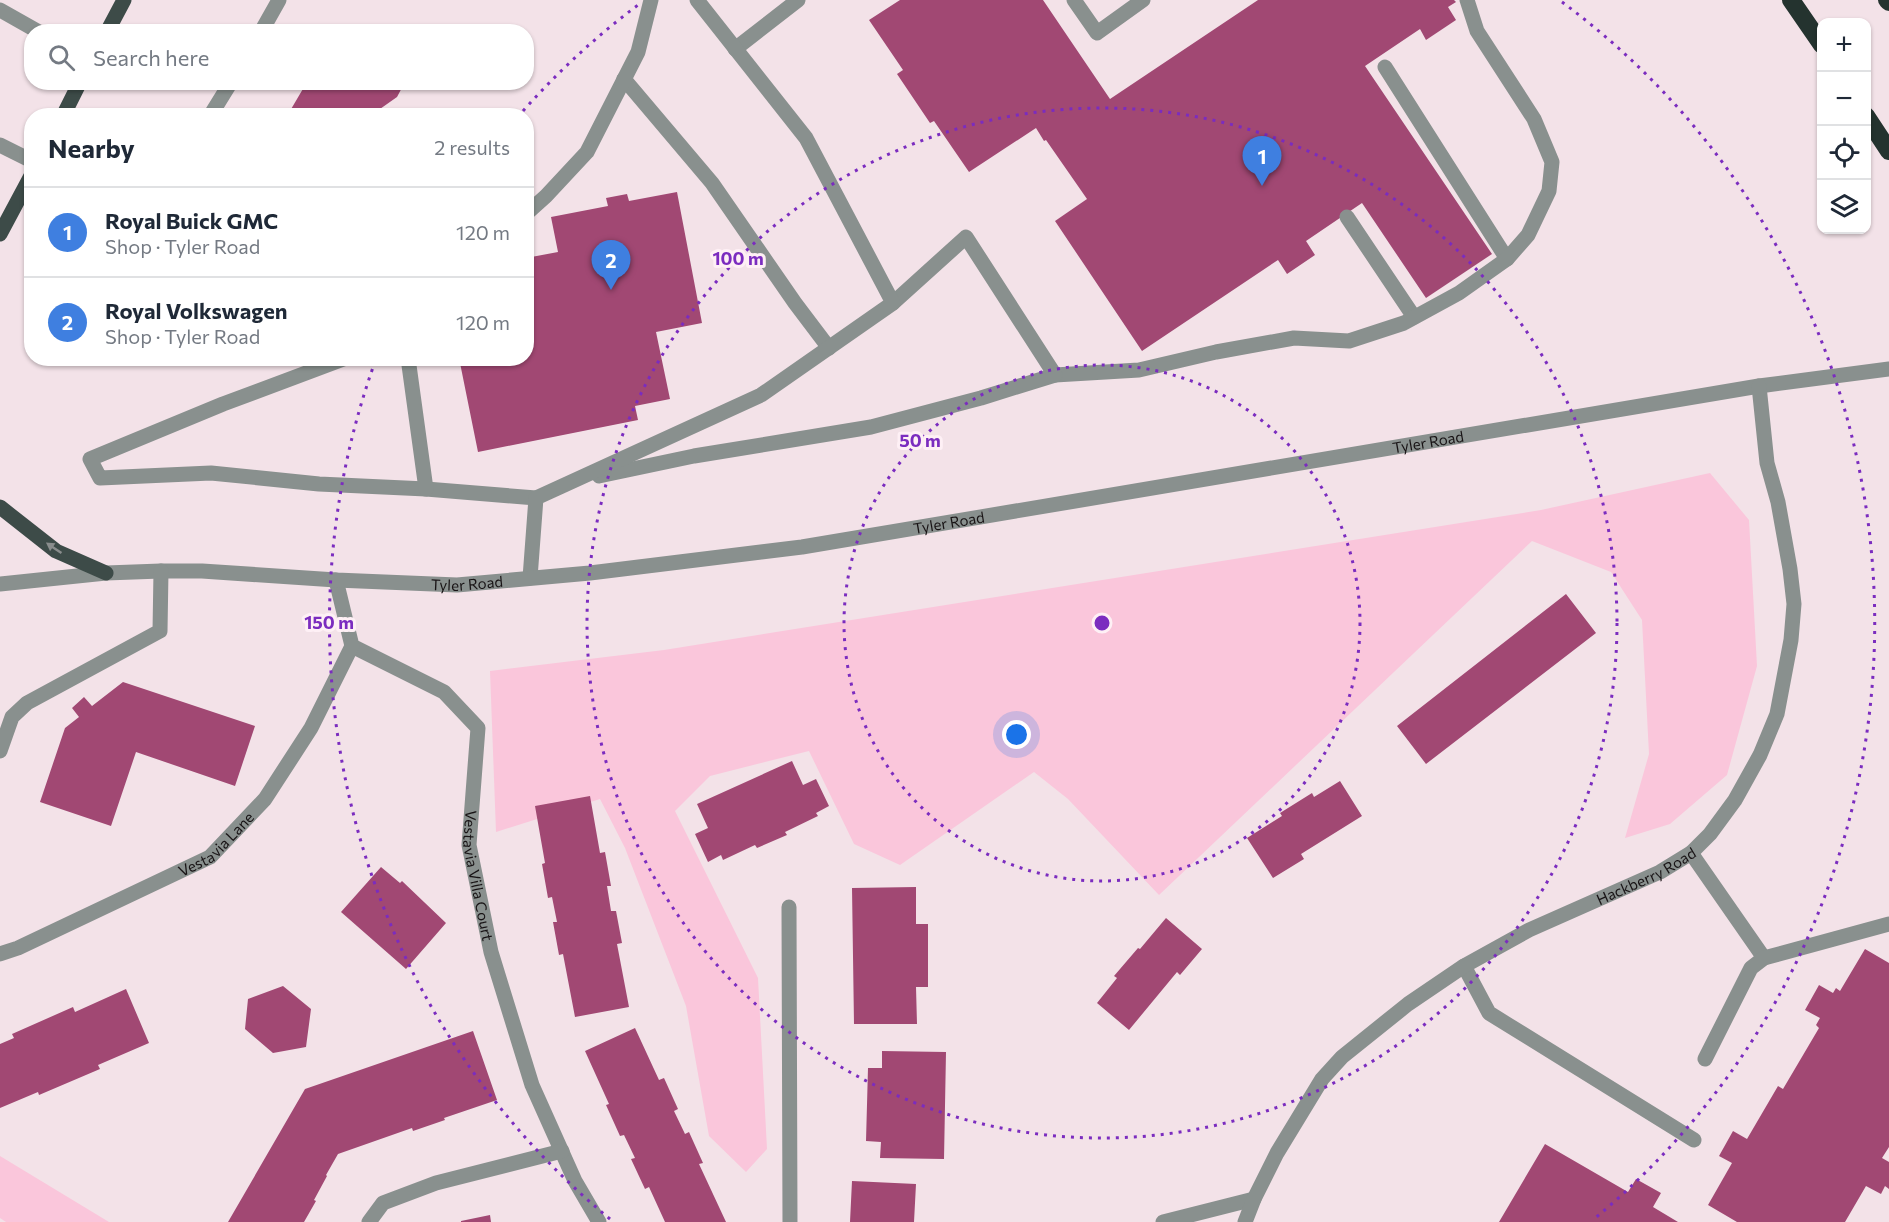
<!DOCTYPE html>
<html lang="en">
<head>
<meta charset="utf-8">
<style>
  :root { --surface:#fff; --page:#f6f6f7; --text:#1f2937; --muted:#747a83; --line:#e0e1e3; --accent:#307569 }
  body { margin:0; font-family:Commissioner,sans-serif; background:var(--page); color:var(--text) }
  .controls { position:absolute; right:18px; top:18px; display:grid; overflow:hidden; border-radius:12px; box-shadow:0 2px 4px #0004 }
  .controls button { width:54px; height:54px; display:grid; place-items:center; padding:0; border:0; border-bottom:2px solid var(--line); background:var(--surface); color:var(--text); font:30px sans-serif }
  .you { position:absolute; left:1017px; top:735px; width:21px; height:21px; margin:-15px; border:4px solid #fff; border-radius:50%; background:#1a73e8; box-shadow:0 0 0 9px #1a73e833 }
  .badge { display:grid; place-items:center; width:39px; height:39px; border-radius:50%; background:var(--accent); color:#fff; font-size:20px; font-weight:700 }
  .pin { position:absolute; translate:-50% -50px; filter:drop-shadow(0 2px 3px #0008) }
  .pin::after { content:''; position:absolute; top:32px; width:21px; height:18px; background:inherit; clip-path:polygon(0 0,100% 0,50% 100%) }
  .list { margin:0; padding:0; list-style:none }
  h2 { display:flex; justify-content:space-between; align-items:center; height:78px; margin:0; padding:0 24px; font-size:26px }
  h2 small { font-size:20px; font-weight:400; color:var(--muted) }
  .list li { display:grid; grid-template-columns:39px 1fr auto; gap:18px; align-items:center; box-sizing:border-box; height:90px; padding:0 24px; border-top:2px solid var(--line) }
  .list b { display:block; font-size:22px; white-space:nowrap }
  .list p { margin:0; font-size:20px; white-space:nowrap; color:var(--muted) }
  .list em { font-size:20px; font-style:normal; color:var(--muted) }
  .icon { flex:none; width:33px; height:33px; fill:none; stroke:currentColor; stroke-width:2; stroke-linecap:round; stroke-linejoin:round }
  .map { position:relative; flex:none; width:1889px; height:1222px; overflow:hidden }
  .search { position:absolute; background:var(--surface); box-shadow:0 2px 4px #0004; left:24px; top:24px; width:510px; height:66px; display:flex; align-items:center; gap:15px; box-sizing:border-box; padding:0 21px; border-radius:24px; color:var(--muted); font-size:22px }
  .panel { position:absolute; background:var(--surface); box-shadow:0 2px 4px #0004; left:24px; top:108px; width:510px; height:258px; border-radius:24px }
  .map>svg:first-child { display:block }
  .green { fill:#fac6db }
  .building { fill:#a14873 }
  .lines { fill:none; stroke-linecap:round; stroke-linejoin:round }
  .minor { stroke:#89908e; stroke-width:15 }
  .major { stroke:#3d4b48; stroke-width:15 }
  .highway { stroke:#24332f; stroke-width:18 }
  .oneway { fill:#8a8d8d }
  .ring { fill:none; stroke:#7b2cbf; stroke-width:3; stroke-dasharray:3 6 }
  .labels { text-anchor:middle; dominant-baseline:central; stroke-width:6; stroke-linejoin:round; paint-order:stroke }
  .street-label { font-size:15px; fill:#181315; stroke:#fef0f5 }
  .centre { fill:#7b2cbf; stroke:#fef0f5; stroke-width:3 }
  .ring-label { font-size:18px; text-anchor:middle; font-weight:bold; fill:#7b2cbf; stroke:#fef0f5; stroke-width:6; stroke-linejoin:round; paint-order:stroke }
</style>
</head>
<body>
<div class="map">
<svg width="1889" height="1222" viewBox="0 0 1889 1222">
  <rect width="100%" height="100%" fill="#f3e2e8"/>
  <path class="green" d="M1710 473 1749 520 1757 666 1727 775 1670 824 1625 838 1649 754 1642 620 1611 572 1532 541 1159 895 1068 799 1034 772 900 865 854 844 809 751 710 776 675 811 758 978 767 1149 746 1172 709 1136 686 1006 625 848 600 799 496 832 490 671 664 650 1541 510Z
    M0 1156 109 1222H6L0 1218Z"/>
  <path class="building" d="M900 0H1043L1110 99 1258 0H1454L1456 2 1448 7 1456 20 1426 40 1420 29 1365 66 1492 254 1426 298 1362 203 1306 241 1315 255 1287 274 1278 260 1142 351 1055 221 1087 199 1046 140 1044 141 1036 128 969 172 934 121 930 123 897 74 903 70 869 20Z
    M340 26 366 30V32H337Z
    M307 82H405L397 97 370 116H287Z
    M677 192 702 323 656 332 670 399 635 406 638 420 478 452 459 358H526V258L558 252 551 217 608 206 606 198 627 194 629 201Z
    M1566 594 1596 633 1426 764 1397 726Z
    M123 682 255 726 235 786 136 752 111 826 40 802 65 728 79 717 72 708 84 697 92 706Z
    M792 761 803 785 816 779 829 806 816 813 818 816 785 832 787 835 757 848 755 845 723 860 721 855 708 862 695 834 708 828 697 804Z
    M1340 781 1362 816 1301 854 1304 859 1273 878 1247 838 1282 816 1280 813 1312 793 1314 797Z
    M590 796 600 853 605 852 611 886H607L611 911H616L622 943 617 944 629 1007 575 1017 563 954 559 955 553 922H557L552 897 548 898 542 864 545 863 535 806Z
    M381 867 400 883 402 881 446 923 406 969 341 912Z
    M916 887V924H928V987H916L917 1024H854L852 888Z
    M1166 918 1202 949 1180 975 1177 972 1129 1030 1097 1003 1117 978 1114 976 1138 948 1140 949Z
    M1865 949 1889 963V1147L1882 1158 1889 1162V1189L1885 1186 1881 1194 1866 1186 1845 1222H1737L1708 1205 1732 1163 1719 1156 1733 1131 1747 1139 1778 1086 1783 1089 1819 1028 1816 1025 1820 1018 1805 1010 1819 985 1833 993 1836 988 1840 991Z
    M283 986 311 1009 306 1047 273 1053 245 1029 248 999Z
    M126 989 149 1043 98 1065 100 1069 39 1095 38 1092 0 1108V1044L14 1038 12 1034 73 1007 75 1012Z
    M635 1028 659 1080 664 1078 678 1109 674 1111 685 1134 689 1132 703 1163 699 1164 726 1222H665L649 1187 645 1189 631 1159 635 1158 624 1135 620 1136 606 1105 609 1104 585 1051Z
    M473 1031 497 1100 444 1118 445 1120 413 1131 412 1128 338 1154 326 1175 327 1176 314 1200 316 1201 304 1222H228L305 1089Z
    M882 1051 946 1052 944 1159 880 1158 881 1142 866 1141 868 1068H882Z
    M1545 1144 1628 1192 1636 1179 1661 1193 1653 1207 1678 1222H1499Z
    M852 1181 916 1184 914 1222H850Z
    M490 1215 491 1222H461V1221Z"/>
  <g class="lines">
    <g class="minor">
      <path d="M1074 0 1097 33 1143 0"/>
      <path d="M0 10 39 32"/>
      <path d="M261 32 279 0"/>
      <path d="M735 49 798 0"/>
      <path d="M1385 67 1507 259"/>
      <path d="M624 79 712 183 795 303 829 348"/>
      <path d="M210 116 231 82"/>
      <path d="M0 145 32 161"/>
      <path d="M526 214 546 196 587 152 638 52 651 0"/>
      <path d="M1347 217 1414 317"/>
      <path d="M346 358 223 404 90 459 100 478 211 473 319 484 426 489 536 498"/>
      <path d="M408 358 426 489"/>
      <path d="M1055 375 1139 370 1216 352 1294 338 1349 341 1404 323 1459 293 1507 259 1528 235 1549 191 1552 162 1534 119 1477 31 1467 0"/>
      <path d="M599 476 694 456 871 427 981 398 1055 375 966 237 893 303"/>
      <path d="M530 578 536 498 761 395 893 303 806 138 697 0"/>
      <path id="s1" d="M336 580 352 646 444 692 478 728 469 845 491 952 532 1085 575 1181 599 1222"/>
      <path id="s2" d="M0 584 106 573 161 571H202L336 580 457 585 590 573 802 547 1759 386 1889 369"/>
      <path d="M0 751 12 717 27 703 160 631 161 571"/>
      <path d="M1691 853 1764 958"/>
      <path d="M789 907 790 1222"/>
      <path id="s3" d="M0 954 18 948 210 857 265 799 311 728 352 646"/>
      <path d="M1464 966 1489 1013 1694 1140"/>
      <path d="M1705 1059 1751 968 1764 958 1889 924"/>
      <path d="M369 1222 383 1203 436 1183 562 1151"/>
      <path d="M1163 1222 1254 1199"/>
      <path id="s4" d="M1245 1222 1254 1199 1277 1153 1322 1079 1342 1057 1408 1004 1464 966 1529 930 1660 872 1691 853 1710 834 1735 800 1760 755 1777 714 1791 640 1794 604 1790 569 1778 502 1767 463 1759 386"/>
    </g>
    <path class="major" d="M107 32 124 0
      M63 116 80 82
      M0 234 32 174
      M0 507 56 551 106 573"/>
    <path class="highway" d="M1791 0 1822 45
      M1887 0 1889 2
      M1866 116 1889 151"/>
  </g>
  <defs><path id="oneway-solid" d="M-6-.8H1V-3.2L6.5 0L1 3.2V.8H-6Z" transform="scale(1.5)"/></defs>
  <use class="oneway" href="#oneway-solid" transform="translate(54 548) rotate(-146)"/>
  <g class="ring">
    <circle cx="1102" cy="623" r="258"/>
    <circle cx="1102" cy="623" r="515"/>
    <path d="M610 1219A773 773 0 0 1 376 359M523 111A773 773 0 0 1 642 2M1562 2A773 773 0 0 1 1594 1219"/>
  </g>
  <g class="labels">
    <g class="street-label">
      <text stroke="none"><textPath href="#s2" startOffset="1440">Tyler Road</textPath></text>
      <text stroke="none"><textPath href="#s2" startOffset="954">Tyler Road</textPath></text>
      <text stroke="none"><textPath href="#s2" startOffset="468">Tyler Road</textPath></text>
      <text stroke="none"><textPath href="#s3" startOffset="244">Vestavia Lane</textPath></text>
      <text stroke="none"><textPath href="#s4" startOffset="548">Hackberry Road</textPath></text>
      <text stroke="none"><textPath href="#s1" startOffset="369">Vestavia Villa Court</textPath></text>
    </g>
  </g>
  <circle cx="1102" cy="623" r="9" class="centre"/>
  <g class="ring-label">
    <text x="738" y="265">100 m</text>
    <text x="920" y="447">50 m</text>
    <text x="329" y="629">150 m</text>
  </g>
</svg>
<div class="controls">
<button>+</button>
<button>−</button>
<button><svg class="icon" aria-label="locate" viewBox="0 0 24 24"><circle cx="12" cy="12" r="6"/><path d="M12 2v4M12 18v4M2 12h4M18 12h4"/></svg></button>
<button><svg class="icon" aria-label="layers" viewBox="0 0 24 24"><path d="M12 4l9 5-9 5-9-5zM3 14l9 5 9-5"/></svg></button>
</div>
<div class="you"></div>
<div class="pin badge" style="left:1262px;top:186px;background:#3f7fe0">1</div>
<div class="pin badge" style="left:611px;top:290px;background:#3f7fe0">2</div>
<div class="search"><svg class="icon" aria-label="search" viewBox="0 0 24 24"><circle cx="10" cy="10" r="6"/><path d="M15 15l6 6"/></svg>Search here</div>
<section class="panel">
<h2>Nearby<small>2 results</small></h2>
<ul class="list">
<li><span class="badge" style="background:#3f7fe0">1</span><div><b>Royal Buick GMC</b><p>Shop · Tyler Road</p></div><em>120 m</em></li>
<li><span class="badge" style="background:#3f7fe0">2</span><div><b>Royal Volkswagen</b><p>Shop · Tyler Road</p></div><em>120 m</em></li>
</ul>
</section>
</div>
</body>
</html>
